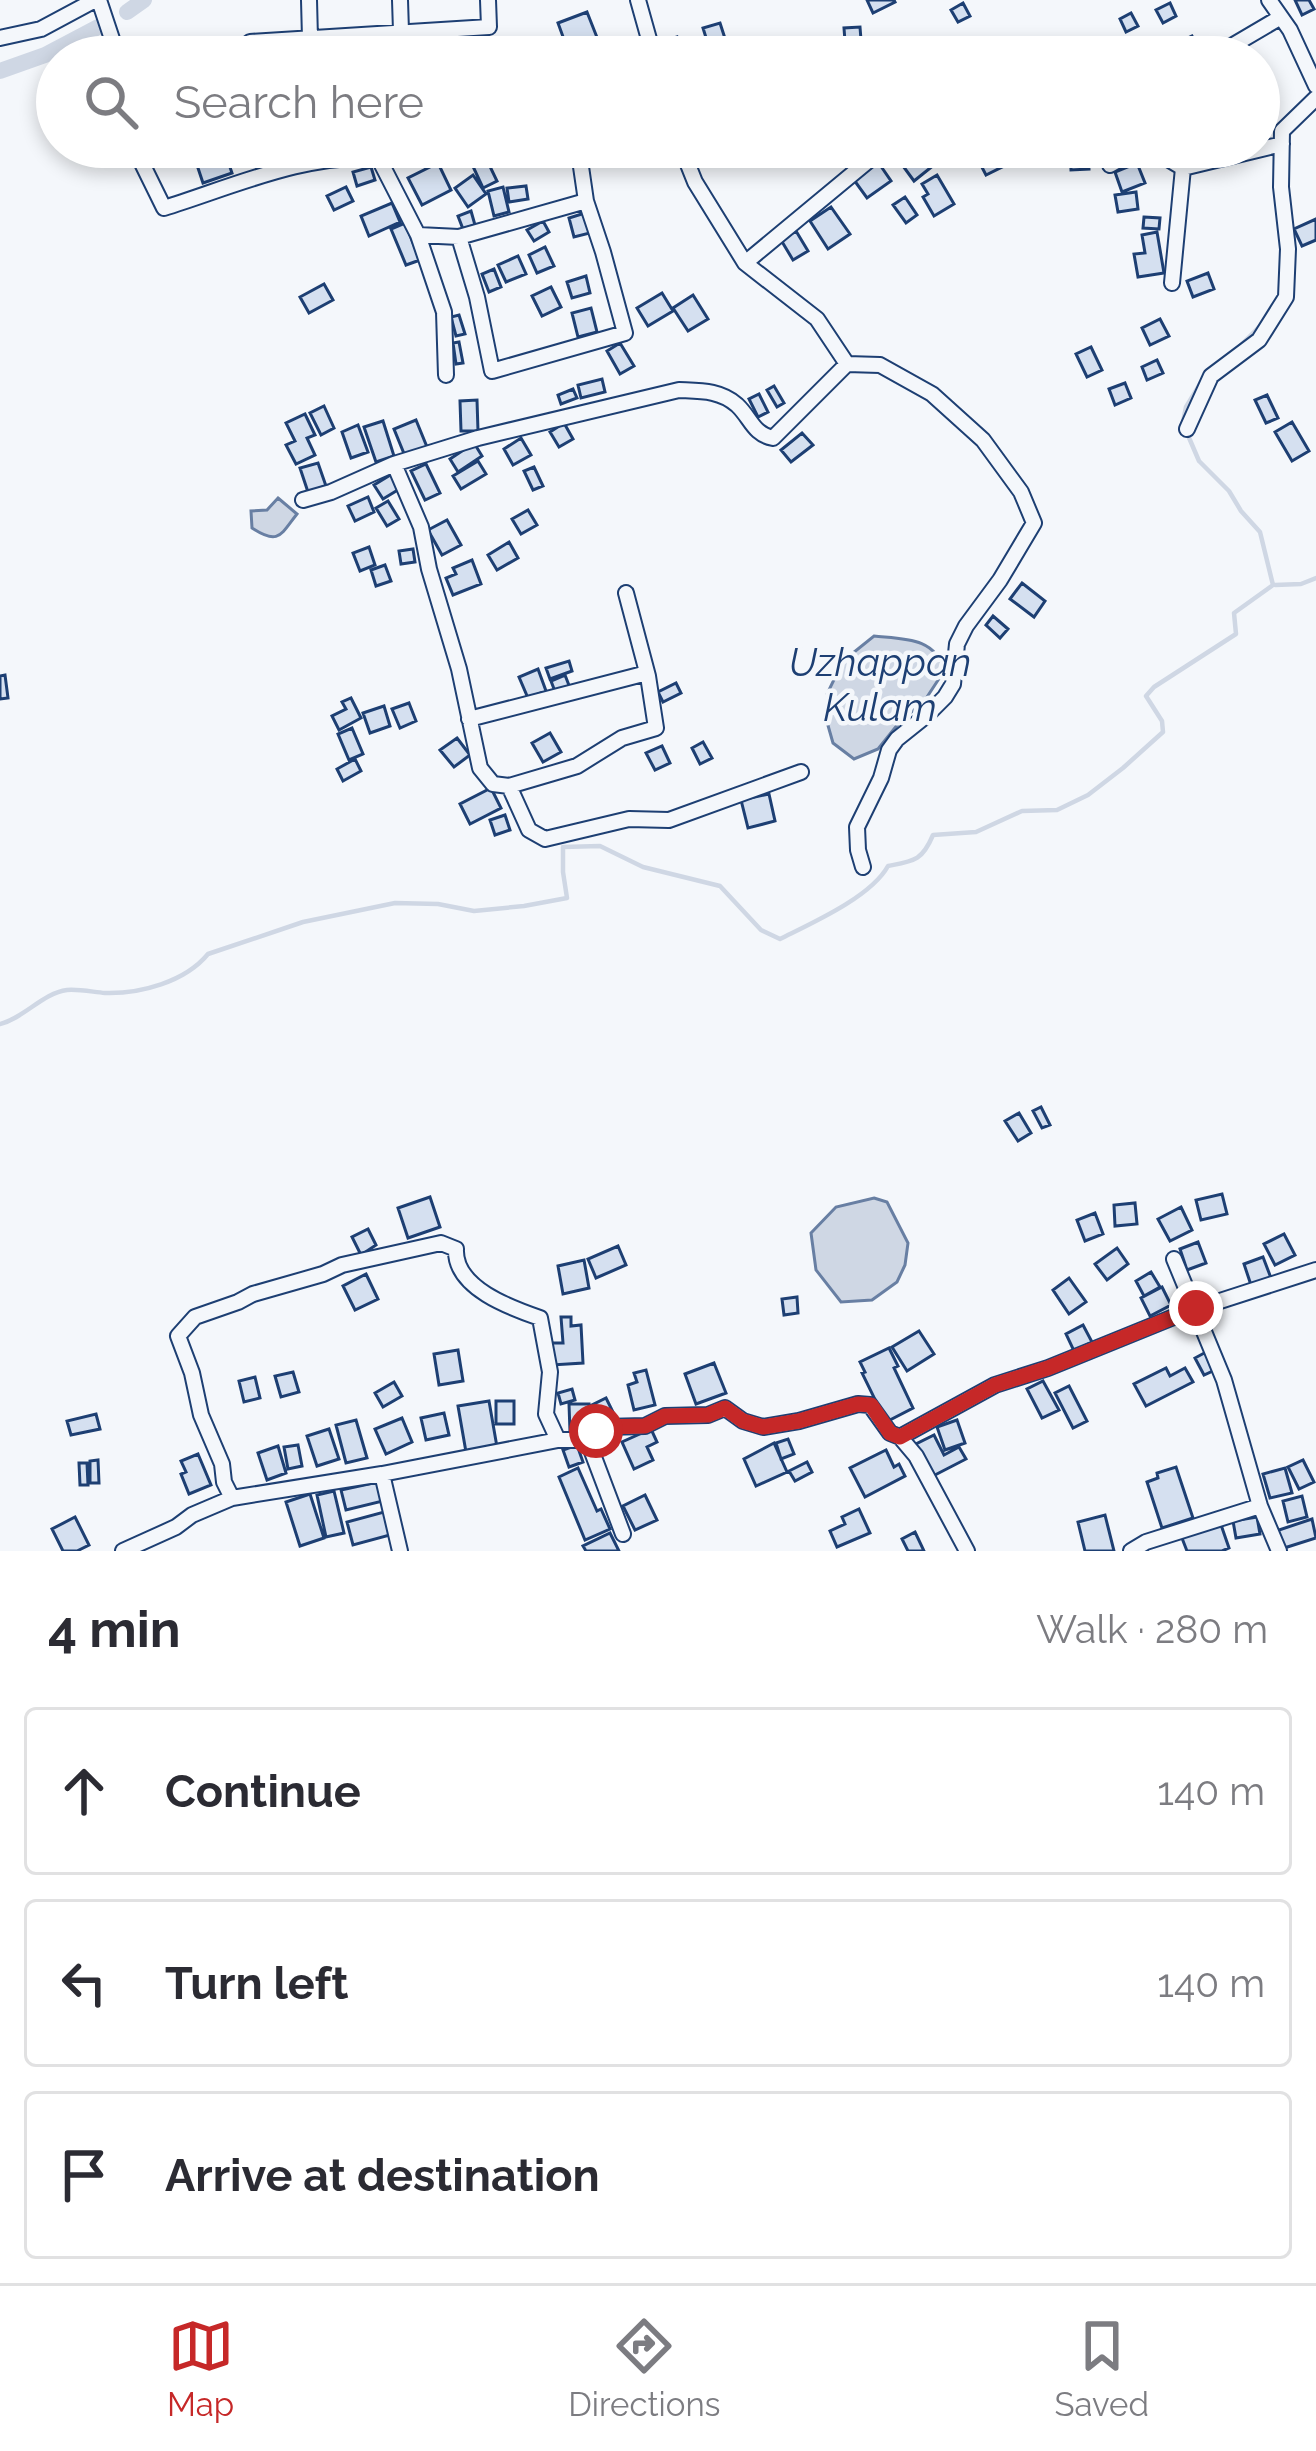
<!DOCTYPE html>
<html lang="en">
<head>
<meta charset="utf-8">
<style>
  :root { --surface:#fff; --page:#f7f7f7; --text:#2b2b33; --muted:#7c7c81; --line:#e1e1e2; --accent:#c62828 }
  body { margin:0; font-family:Raleway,sans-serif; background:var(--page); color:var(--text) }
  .stop { position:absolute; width:36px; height:36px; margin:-27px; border:9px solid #c62828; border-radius:50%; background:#fff }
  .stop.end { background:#c62828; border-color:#fff; box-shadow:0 3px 12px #0008 }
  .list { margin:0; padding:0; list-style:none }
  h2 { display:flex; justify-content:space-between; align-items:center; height:156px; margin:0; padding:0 48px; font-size:51px }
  h2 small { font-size:39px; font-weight:400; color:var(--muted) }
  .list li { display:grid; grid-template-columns:78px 1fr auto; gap:36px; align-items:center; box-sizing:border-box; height:168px; margin:0 24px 24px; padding:0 24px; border:3px solid var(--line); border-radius:12px }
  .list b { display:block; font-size:45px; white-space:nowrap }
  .list em { font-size:39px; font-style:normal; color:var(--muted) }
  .icon { flex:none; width:66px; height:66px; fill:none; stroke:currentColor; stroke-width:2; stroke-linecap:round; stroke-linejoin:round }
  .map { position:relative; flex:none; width:1316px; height:1551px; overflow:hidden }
  .search { position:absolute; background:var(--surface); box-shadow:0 6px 18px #0003; left:36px; right:36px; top:36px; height:132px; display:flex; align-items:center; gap:30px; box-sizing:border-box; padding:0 42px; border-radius:66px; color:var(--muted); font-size:45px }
  .sheet { height:732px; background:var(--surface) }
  nav { display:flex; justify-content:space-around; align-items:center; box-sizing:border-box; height:168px; border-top:3px solid var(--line); background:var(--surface); font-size:33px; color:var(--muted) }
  nav a { display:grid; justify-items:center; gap:6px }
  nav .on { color:var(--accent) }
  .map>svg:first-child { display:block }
  .water { fill:#cfd7e4; stroke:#687fa3; stroke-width:3 }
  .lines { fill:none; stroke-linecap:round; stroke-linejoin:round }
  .stream { stroke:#cfd7e4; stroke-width:4.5 }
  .canal { stroke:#cfd7e4; stroke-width:16 }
  .building { fill:#d5e0f0; stroke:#1d3f73; stroke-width:3 }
  .minor-casing { stroke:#1d3f73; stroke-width:18 }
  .minor { stroke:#f4f7fb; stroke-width:14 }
  .route { stroke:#c62828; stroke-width:15 }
  .labels { text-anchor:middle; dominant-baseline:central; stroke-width:9; stroke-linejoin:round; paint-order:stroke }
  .water-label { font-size:39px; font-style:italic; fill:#1d3f73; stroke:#f4f7fb }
</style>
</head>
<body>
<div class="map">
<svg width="1316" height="1551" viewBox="0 0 1316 1551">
  <rect width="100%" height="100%" fill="#f4f7fb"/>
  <path class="water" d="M278 498 297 514C281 534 279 546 252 528L251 511 267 510Z
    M874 636C904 639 936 637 944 671L925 700 898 724 878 749 854 759 833 743 827 722V694L843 661Z
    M874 1198 887 1202 908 1243 905 1265 897 1282 872 1300 841 1302 816 1270 811 1233 836 1207Z"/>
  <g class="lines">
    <path class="stream" d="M1238 348 1260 326
      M1183 422 1186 407 1203 379
      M1275 585 1301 584 1316 578
      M0 1024C24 1018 43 993 67 990 79 989 93 992 105 993 140 994 185 982 208 954L303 922 395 903 438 904 474 911 524 906 567 898 563 872V847L600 846 643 867 720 886 761 930 780 939C812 923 871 897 888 866 914 861 922 861 933 835L976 832 1022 811 1057 810 1088 795 1123 768 1163 732 1162 721 1146 696 1154 687 1236 634 1234 613 1273 585 1260 532 1241 511 1229 491 1199 461 1187 433"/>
    <path class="canal" d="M127 12 144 0
      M0 71 45 55 100 26"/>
  </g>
  <path class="building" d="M867 0H894L895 2 873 13Z
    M1295 0H1309L1314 9 1302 15Z
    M963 3 970 16 958 22 951 10Z
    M1170 3 1176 16 1163 23 1156 10Z
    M587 12 600 45 570 56 558 23Z
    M1131 13 1138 26 1126 32 1120 19Z
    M720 23 731 57H712L703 28Z
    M860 27 862 53 846 55 844 28Z
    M1192 36 1198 46 1181 54 1176 44Z
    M677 37 683 57H661L656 44Z
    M777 42 784 54 778 57H755L753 54Z
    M223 147 232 173 203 183 194 156Z
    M993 147H996L1006 165 986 175 976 156Z
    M1088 149 1089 169 1071 170 1070 150Z
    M923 150 934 165 914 181 903 166Z
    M484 154 497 181 483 188 470 160Z
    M878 162 891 181 867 198 854 180Z
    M438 163 451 190 422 205 408 178Z
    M1137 163 1145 183 1122 192 1115 172Z
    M371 167 375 180 357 186 353 172Z
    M473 175 486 194 468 207 455 188Z
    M937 175 954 204 934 216 923 197 928 194 922 184Z
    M526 186 528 199 509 202 507 188Z
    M346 187 353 201 334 210 327 196Z
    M503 187 509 212 494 216 488 191Z
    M1136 192 1138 209 1118 212 1115 195Z
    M905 197 917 215 906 223 893 205Z
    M392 203 400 222 369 236 361 216Z
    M831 207 850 234 828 249 810 221Z
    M471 211 475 225 463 229 458 216Z
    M585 213 590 233 574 237 569 218Z
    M1144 217 1160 218 1159 229 1143 228Z
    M1316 219V240L1302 246 1294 229Z
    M543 221 549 232 534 241 527 230Z
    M405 223 420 260 406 265 391 229Z
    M796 231 808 251 793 260 781 240Z
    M1157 232 1164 273 1138 277 1134 254 1145 253 1142 235Z
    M545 247 554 266 537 273 529 255Z
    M518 256 526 274 506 282 498 265Z
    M494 269 501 287 489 292 482 274Z
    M1208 273 1214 289 1193 297 1187 281Z
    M586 276 590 293 572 298 567 282Z
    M324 284 333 300 309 313 300 297Z
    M551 287 561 307 542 316 532 296Z
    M662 293 673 311 648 326 637 308Z
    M693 295 708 319 688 331 673 308Z
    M591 308 597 332 578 337 572 313Z
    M459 315 465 334 456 336 451 317Z
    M1160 319 1169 336 1150 345 1142 328Z
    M459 342 463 363 456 364 453 343Z
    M620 343 634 366 620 374 607 351Z
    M1091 347 1102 370 1087 377 1076 354Z
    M1157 360 1163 373 1147 380 1142 367Z
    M602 379 605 392 581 398 578 385Z
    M1125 383 1131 398 1115 405 1109 389Z
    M774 386 784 403 777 407 767 390Z
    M573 389 577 398 561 404 558 395Z
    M759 394 768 412 758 417 749 399Z
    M1267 395 1278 418 1266 423 1255 400Z
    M477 400 478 431H461L460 401Z
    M324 406 334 428 321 435 310 413Z
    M305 414 315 435 307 438 315 455 296 464 286 445 295 441 286 423Z
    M416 420 427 447 405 456 394 429Z
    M383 421 394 456 376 462 364 427Z
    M1292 422 1309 451 1292 461 1275 432Z
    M564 423 573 439 559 447 550 432Z
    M358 425 368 452 351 458 342 432Z
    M802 433 813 445 791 462 781 450Z
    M521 438 531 455 513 465 504 449Z
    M474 443 482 456 458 472 450 459Z
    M478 461 486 474 461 489 453 476Z
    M318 463 326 486 308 492 300 468Z
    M426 464 440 493 425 500 411 471Z
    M534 467 543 486 533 490 524 471Z
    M392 474 401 488 383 499 374 485Z
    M368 497 374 512 355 521 348 506Z
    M388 501 399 519 387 526 376 508Z
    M528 510 537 525 521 534 512 519Z
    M447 520 461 545 442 555 428 530Z
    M509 542 518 558 497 570 488 555Z
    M369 547 375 565 360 571 353 553Z
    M413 549 415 562 401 564 399 551Z
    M472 560 481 584 453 595 446 578 456 574 453 568Z
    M385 565 391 581 376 586 371 570Z
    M1022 583 1045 601 1034 617 1010 599Z
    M993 616 1008 629 1000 638 986 625Z
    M569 661 572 671 550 679 546 668Z
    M538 669 546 691 528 698 519 677Z
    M5 675 8 698 0 699V676Z
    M565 675 570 688 556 694 551 681Z
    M676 683 681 693 663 702 658 692Z
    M351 698 361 718 339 730 332 716 346 709 342 702Z
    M409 703 416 721 400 728 392 709Z
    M384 706 390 726 370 733 363 713Z
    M352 728 363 754 349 760 338 734Z
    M550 733 561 752 543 762 532 743Z
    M457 738 470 755 454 767 440 750Z
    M703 742 712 758 700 764 692 748Z
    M662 746 670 763 655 770 646 753Z
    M355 759 361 771 343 781 337 769Z
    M491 788 501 808 470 824 460 804Z
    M769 794 775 821 748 828 741 800Z
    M505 815 510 830 495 835 490 820Z
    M1041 1107 1050 1125 1042 1128 1033 1111Z
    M1019 1113 1031 1133 1018 1141 1005 1121Z
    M1222 1194 1227 1214 1201 1220 1196 1200Z
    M430 1197 440 1227 408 1238 398 1208Z
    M1135 1203 1137 1224 1115 1226 1114 1205Z
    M1181 1207 1192 1230 1170 1241 1158 1219Z
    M1095 1213 1103 1234 1085 1241 1077 1220Z
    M368 1229 376 1245 361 1255 352 1237Z
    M1284 1234 1295 1255 1275 1265 1264 1244Z
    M1198 1242 1206 1263 1187 1270 1180 1249Z
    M618 1246 626 1265 596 1278 588 1259Z
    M1117 1248 1128 1264 1107 1280 1095 1264Z
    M1263 1257 1271 1278 1251 1285 1244 1264Z
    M584 1260 589 1288 563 1294 558 1266Z
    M1151 1272 1160 1287 1144 1296 1136 1281Z
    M366 1274 378 1299 355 1310 343 1286Z
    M1069 1278 1086 1302 1069 1314 1053 1290Z
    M1162 1287 1171 1305 1150 1316 1141 1298Z
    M797 1297 798 1313 784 1315 782 1299Z
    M561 1317H571V1326L581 1325 583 1363 552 1365 551 1343H563Z
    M1083 1325 1092 1342 1074 1351 1066 1334Z
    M919 1331 934 1354 907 1371 892 1347Z
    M889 1348 898 1366 894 1368 913 1408 886 1422 862 1373 865 1372 860 1362Z
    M458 1350 463 1381 439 1385 434 1354Z
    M1208 1351 1217 1369 1204 1375 1195 1358Z
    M714 1363 726 1393 696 1404 685 1374Z
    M1166 1368 1170 1376 1185 1368 1193 1382 1146 1406 1134 1384Z
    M646 1370 655 1405 634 1410 628 1385 637 1382 634 1373Z
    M293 1372 299 1392 281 1397 275 1376Z
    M255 1377 260 1398 244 1402 239 1381Z
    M1043 1381 1059 1410 1042 1418 1027 1389Z
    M394 1382 402 1396 383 1407 375 1393Z
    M1069 1386 1087 1421 1073 1428 1055 1393Z
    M572 1389 575 1400 561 1404 558 1393Z
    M606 1398 613 1412 599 1419 592 1405Z
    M489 1401 497 1447 466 1452 458 1406Z
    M496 1401H514V1424H496Z
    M569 1404H589V1431L570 1432Z
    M444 1413 449 1435 426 1440 421 1418Z
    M96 1414 100 1429 71 1435 67 1421Z
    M402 1418 412 1442 386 1454 375 1429Z
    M356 1420 367 1458 346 1463 336 1425Z
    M957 1420 965 1443 945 1450 937 1427Z
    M329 1429 339 1459 317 1466 307 1436Z
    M651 1429 657 1442 647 1447 653 1460 634 1469 622 1442Z
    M934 1435 944 1455 959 1447 966 1459 931 1477 914 1445Z
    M788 1439 794 1454 781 1459 776 1443Z
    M774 1443 787 1472 756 1486 744 1459Z
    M298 1445 302 1466 288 1469 284 1447Z
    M577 1445 583 1462 569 1467 563 1450Z
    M278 1446 286 1473 267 1480 258 1453Z
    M886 1450 894 1467 899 1464 905 1476 865 1497 850 1468Z
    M198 1454 211 1485 189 1494 181 1474 186 1472 181 1461Z
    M98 1460 99 1483H90V1461Z
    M1303 1460 1314 1482 1299 1489 1288 1467Z
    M807 1462 812 1472 795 1481 789 1471Z
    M79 1463H87L88 1485H80Z
    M1176 1467 1193 1518 1162 1528 1147 1482 1158 1478 1157 1473Z
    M578 1468 597 1511 601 1509 610 1529 585 1540 559 1477Z
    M1285 1468 1292 1493 1270 1498 1263 1474Z
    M378 1482 383 1501 346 1510 341 1490Z
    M334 1491 344 1533 326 1537 317 1495Z
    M310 1494 324 1538 300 1546 286 1502Z
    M645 1495 657 1520 635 1530 623 1506Z
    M1302 1496 1307 1517 1288 1522 1283 1501Z
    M859 1509 870 1533 837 1547 830 1531 845 1524 842 1517Z
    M384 1512 390 1535 353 1545 347 1522Z
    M1105 1515 1114 1551H1085L1078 1522Z
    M75 1517 89 1545 77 1551H63L52 1529Z
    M1257 1517 1260 1534 1236 1538 1233 1521Z
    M1219 1519 1229 1548 1222 1551H1187L1180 1533Z
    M1312 1519 1316 1538 1281 1549 1276 1531Z
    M915 1532 924 1551H908L902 1539Z
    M610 1533 619 1551H586L583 1546Z"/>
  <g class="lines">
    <g class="minor-casing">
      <path id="minor" d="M99 0 118 57
        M309 0 310 38
        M400 0 401 31
        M638 0 654 57
        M1269 0 1290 30 1316 86
        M0 38 41 29 95 0
        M250 42 489 27 488 0
        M1213 57 1281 17
        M134 147 164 208C229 188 310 151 379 159L418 235 444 312 446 375
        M681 147 695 182 745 263 817 319 847 364 880 365 932 394 983 440 1021 492 1034 523 1000 580 966 626 957 644 953 684 945 697 927 715 897 739 889 750 881 778 857 827 858 850 863 867
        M970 147 973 151
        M1148 147 1183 168 1282 144
        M1110 165 1142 147
        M418 235 459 237 586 201 579 153 599 147
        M459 237 477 297 492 371 625 333 603 252 586 201
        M745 263 885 147
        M1172 283 1183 168
        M1187 429 1211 376 1259 340 1286 297 1288 249 1281 187 1282 131 1316 98
        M394 464 421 527 429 569 459 669 480 768 493 784 509 786 529 830 545 839 629 819 669 820 801 772
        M303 500 331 492 394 464 478 438 679 390C700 391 720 390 737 405 751 418 753 434 773 438L847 364
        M469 719 647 673
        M509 786 577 766 622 738 656 728 648 676 626 593
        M1174 1259 1224 1380 1260 1506
        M586 1436 623 1534
        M900 1437 995 1385 1048 1368 1186 1312 1316 1270
        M382 1474 400 1551
        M232 1498 382 1474 558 1440
        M123 1551 176 1527 192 1515 232 1498 224 1482 222 1464 201 1415 192 1373 178 1336 195 1317 238 1302 253 1294 323 1274 342 1265 441 1243 456 1249C454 1288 511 1308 540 1318L550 1372 546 1414 558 1440H579L604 1427 645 1426 665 1416 708 1415 725 1408 743 1421 763 1427 799 1421 858 1404 870 1405 890 1433 900 1437 916 1456 967 1551
        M1131 1551 1146 1542 1260 1506 1279 1551"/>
    </g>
    <use href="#minor" class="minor"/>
  </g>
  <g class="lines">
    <path class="route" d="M596 1431 604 1427 645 1426 665 1416 708 1415 725 1408 743 1421 763 1427 799 1421 858 1404 871 1405 890 1433 900 1437 995 1385 1048 1368 1196 1308"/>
  </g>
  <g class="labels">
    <g class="water-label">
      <text x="880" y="662">Uzhappan<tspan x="880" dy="45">Kulam</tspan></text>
    </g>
  </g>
</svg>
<div class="stop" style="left:596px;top:1431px"></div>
<div class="stop end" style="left:1196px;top:1308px"></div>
<div class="search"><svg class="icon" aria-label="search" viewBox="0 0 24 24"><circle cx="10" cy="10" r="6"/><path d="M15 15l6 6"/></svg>Search here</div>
</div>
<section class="sheet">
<h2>4 min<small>Walk · 280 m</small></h2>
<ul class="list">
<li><svg class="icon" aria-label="ahead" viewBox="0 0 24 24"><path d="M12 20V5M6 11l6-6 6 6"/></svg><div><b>Continue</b></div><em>140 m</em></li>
<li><svg class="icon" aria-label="left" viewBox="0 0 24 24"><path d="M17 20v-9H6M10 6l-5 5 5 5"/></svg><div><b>Turn left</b></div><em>140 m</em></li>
<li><svg class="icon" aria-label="arrive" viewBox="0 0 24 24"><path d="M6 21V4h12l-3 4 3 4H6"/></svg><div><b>Arrive at destination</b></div></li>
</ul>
</section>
<nav>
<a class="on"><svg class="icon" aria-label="map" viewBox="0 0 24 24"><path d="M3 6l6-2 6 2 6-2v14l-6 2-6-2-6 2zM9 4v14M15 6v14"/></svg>Map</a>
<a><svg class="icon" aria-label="directions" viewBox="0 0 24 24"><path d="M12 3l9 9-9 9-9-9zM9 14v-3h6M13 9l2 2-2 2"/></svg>Directions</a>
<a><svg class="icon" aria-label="saved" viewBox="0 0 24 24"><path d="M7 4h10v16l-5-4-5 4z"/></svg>Saved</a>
</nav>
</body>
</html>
